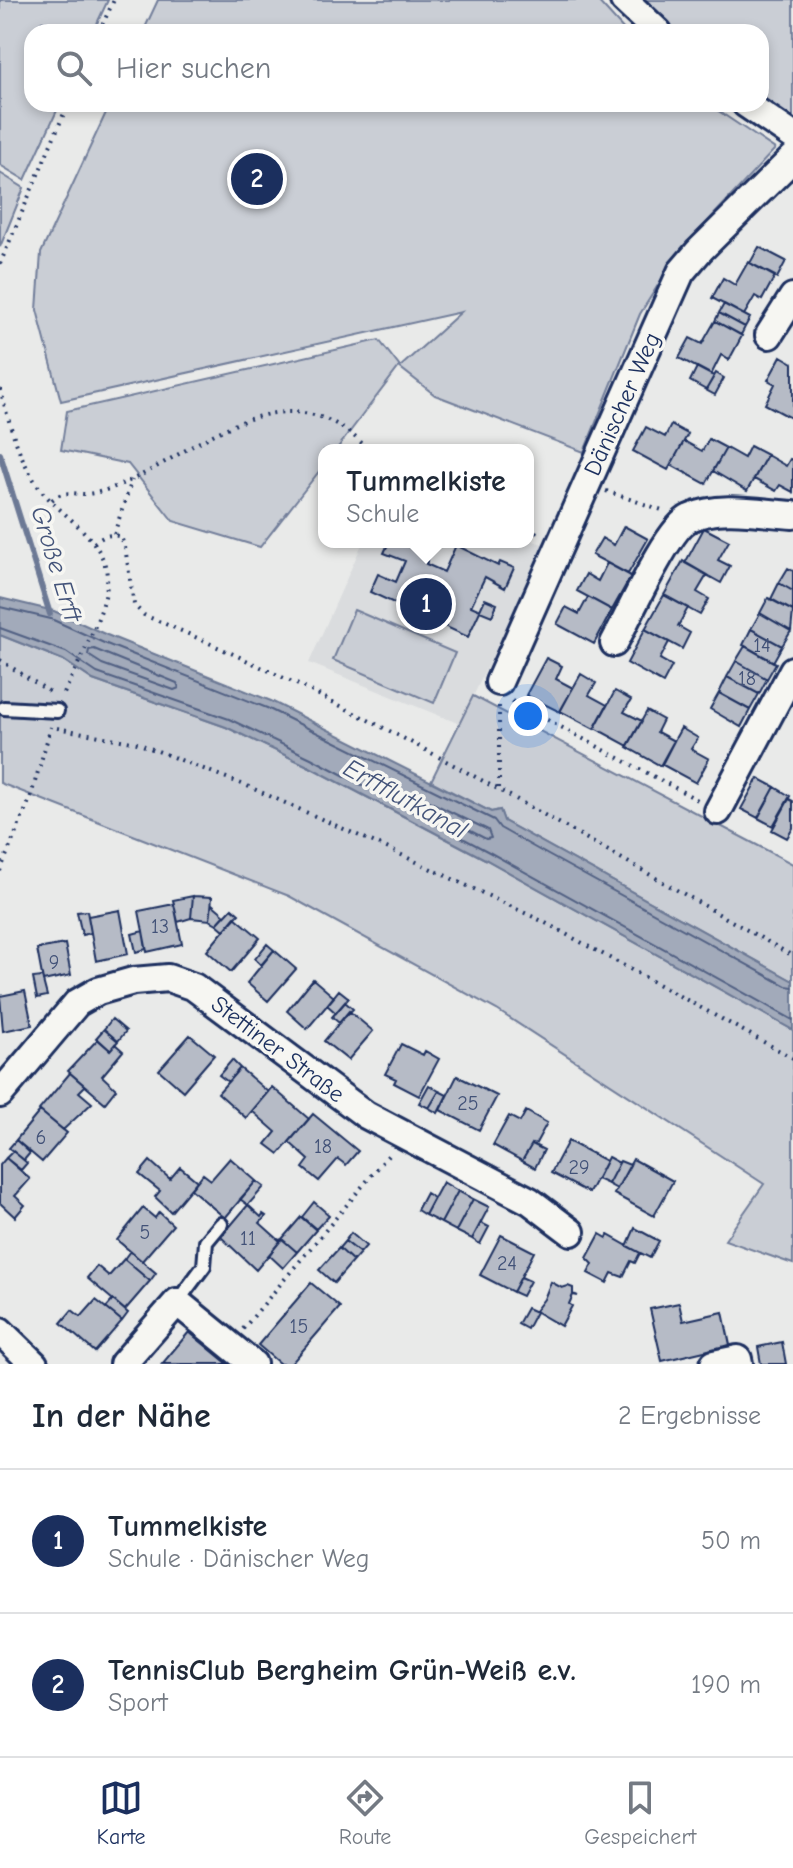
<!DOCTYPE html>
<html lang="de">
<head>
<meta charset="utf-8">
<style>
  :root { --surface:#fff; --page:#f2f2f3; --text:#1f2937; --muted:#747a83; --line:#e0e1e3; --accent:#1b2f5e }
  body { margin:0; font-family:"Comic Neue",sans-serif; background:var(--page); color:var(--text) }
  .you { position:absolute; left:528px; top:716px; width:28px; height:28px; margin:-20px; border:6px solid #fff; border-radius:50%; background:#1a73e8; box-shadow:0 0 0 12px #1a73e833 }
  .badge { display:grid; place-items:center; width:52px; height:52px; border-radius:50%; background:var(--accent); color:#fff; font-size:26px; font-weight:700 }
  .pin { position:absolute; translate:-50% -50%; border:4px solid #fff; box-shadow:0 2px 8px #0006 }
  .popup { position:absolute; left:318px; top:444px; width:216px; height:104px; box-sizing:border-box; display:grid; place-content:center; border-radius:16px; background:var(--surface); filter:drop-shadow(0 2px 6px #0005); font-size:26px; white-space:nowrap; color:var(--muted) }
  .popup b { font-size:30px; color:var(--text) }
  .popup::after { content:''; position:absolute; left:50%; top:100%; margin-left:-16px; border:16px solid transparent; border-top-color:var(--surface) }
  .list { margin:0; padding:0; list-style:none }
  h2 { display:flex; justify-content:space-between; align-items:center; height:104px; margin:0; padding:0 32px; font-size:34px }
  h2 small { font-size:26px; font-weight:400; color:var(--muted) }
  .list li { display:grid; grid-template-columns:52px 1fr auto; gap:24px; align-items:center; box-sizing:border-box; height:144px; padding:0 32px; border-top:2px solid var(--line) }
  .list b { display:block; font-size:30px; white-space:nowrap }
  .list p { margin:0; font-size:26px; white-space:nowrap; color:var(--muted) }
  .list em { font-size:26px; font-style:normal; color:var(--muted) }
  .icon { flex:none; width:44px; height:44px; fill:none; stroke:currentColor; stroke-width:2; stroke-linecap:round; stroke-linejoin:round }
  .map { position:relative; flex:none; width:793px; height:1364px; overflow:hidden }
  .search { position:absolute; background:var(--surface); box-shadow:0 4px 12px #0003; left:24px; right:24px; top:24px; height:88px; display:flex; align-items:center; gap:20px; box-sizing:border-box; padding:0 28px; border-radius:24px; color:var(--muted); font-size:30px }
  .sheet { height:392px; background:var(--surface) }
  nav { display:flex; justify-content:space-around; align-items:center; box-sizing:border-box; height:112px; border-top:2px solid var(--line); background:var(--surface); font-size:22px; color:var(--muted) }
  nav a { display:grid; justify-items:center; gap:4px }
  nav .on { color:var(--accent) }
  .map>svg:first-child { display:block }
  .built { fill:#dadcde }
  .green { fill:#caced5; stroke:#727e9a; stroke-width:2 }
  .water { fill:#a2aaba; stroke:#6c7995; stroke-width:2 }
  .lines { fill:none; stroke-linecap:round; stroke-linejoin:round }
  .shore { stroke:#516083; stroke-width:2 }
  .stream { stroke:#6c7995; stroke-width:6 }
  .building { fill:#b6bbc6; stroke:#1b2f5e; stroke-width:2 }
  .service-casing { stroke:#1b2f5e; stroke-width:18 }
  .minor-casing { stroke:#1b2f5e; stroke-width:32 }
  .path { stroke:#1b2f5e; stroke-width:4; stroke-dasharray:2 6; stroke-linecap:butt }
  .service { stroke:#f6f6f2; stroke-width:12 }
  .minor { stroke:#f6f6f2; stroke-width:26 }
  .labels { text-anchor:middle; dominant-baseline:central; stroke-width:7; stroke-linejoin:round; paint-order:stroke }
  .number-label { font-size:20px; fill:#425278 }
  .street-label { font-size:24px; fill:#1b2f5e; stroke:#f6f6f2 }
  .water-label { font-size:26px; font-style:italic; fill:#44547a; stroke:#f6f6f2 }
</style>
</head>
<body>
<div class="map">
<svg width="793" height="1364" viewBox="0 0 793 1364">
  <rect width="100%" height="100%" fill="#e9eae9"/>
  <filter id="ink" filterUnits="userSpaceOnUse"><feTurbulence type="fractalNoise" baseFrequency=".0125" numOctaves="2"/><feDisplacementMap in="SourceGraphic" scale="16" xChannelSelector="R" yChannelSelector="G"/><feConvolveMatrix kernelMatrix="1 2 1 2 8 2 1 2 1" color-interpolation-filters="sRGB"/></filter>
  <g filter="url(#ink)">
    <path class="built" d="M528 539 545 545 460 724 309 663 363 542H528Z"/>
    <path class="green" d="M0 0H108L93 32H32V104H60L25 180 0 165Z
      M158 0H597L626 32H143Z
      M638 0H793V118L761 99V32H671Z
      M110 104H708L775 149 678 253 640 314 584 452 435 395 399 367 336 450H324V465L260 547 173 521 128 464 61 450 67 411 379 340 400 367 461 312 61 401 37 310 41 253Z
      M0 173 24 188 0 247Z
      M354 610 455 653 434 703 333 660Z
      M0 635 63 660 93 680 226 727 308 766 485 859 793 1030V1264L725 1240 764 1184 497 1010 289 896 0 783Z
      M473 696 793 864V981L504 821 500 810 491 812 431 781Z"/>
    <path class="water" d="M0 598 54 611 107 635 271 701 491 812 500 810 504 821 793 981V1030L485 859 308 766 226 727 93 680 63 660 0 635Z"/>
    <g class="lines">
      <path class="shore" d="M0 607 51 619 104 643 267 708 494 820 500 828 539 850 786 986 793 987
        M0 628 66 652 97 673 229 719 311 758 489 852 793 1020
        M94 649 177 683 179 688 174 690 102 664 88 655 89 650Z
        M412 793 488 830 491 838 486 839 411 800 409 796Z"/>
      <path class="stream" d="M0 454 50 614"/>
    </g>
    <path class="building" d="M42 22H50L56 32H35V28Z
      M759 247 786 261 777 278 750 263Z
      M748 262 775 276 762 300 755 296 744 315 712 298 723 278 735 285Z
      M724 304 750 318 745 327 719 313Z
      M719 313 745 327 741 335 715 321Z
      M715 321 742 336 729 360 721 355 711 375 679 358 690 338 702 344Z
      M781 356 793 363V419L765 404 775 384 768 380Z
      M697 367 714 376 706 390 690 381Z
      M716 373 724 378 715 395 706 390Z
      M671 425 688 434 668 470 633 451 646 427 665 437Z
      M709 439 726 448 706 484 671 465 684 441 702 451Z
      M750 446 767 455 747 491 713 471 726 448 744 458Z
      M767 455 786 466 790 459 793 460V492L780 485 776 491 754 479Z
      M624 526 648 539 628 574 592 555 602 538 614 545Z
      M704 528 729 541 718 560 730 566 721 583 685 563Z
      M389 542H406L430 555 426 564 444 572 456 545 498 566 500 562 514 568 505 588 485 577 471 606 480 610 485 599 497 604 492 616 480 611 468 637 370 592 378 574 396 582 405 561 384 553Z
      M683 561 707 575 697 592 709 599 700 615 664 595Z
      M607 563 631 576 612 610 577 591 586 574 598 581Z
      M788 568 793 571V591L779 583Z
      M779 583 793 591V611L771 599Z
      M664 595 688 608 678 626 690 633 682 649 645 629Z
      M588 597 612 610 594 644 557 624 566 607 579 614Z
      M768 598 793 611 791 631 760 613Z
      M760 613 791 631 782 646 751 629Z
      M645 629 669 642 660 659 672 666 663 683 627 663Z
      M751 629 782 646 773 662 743 645Z
      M745 646 776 663 767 679 736 661Z
      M546 658 562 666 556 679 573 688 560 712 526 695Z
      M736 661 767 679 759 694 727 677Z
      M581 674 596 683 589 695 607 705 594 729 560 711Z
      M727 677 759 694 750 710 719 693Z
      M615 691 631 700 624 712 642 721 628 746 595 728Z
      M719 693 750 710 741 727 710 709Z
      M647 711 663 720 657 732 674 741 661 766 627 747Z
      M681 728 698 738 691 749 709 759 696 783 661 764Z
      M758 778 775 787 758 818 741 809Z
      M775 787 790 796 773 826 758 818Z
      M789 799 793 801V828L787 838 772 830Z
      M193 896 191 918 178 922 173 900Z
      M193 896 212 897 210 920 191 918Z
      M174 904 182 944 147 952 139 911Z
      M212 904 225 915 217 924 210 920Z
      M232 908 239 914 224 930 217 924Z
      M120 910 128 954 96 961 88 916Z
      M87 911 91 933 82 935 77 912Z
      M235 917 260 938 231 972 207 951Z
      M143 931 146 949 136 952 132 934Z
      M65 944 71 975 43 981 37 949Z
      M267 944 274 950 261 965 255 959Z
      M274 950 296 969 268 1001 247 983Z
      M42 977 47 996 37 998 33 978Z
      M313 979 334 997 307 1029 287 1011Z
      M339 990 349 998 336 1013 327 1005Z
      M25 991 32 1025 3 1031 0 996Z
      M345 1002 353 1009 339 1023 332 1017Z
      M349 1011 373 1031 348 1060 324 1041Z
      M112 1019 126 1031 118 1041 104 1029Z
      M104 1029 118 1041 110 1050 96 1038Z
      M190 1035 214 1055 183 1091 159 1070Z
      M98 1039 110 1050 115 1044 123 1051 102 1076 116 1089 105 1103 68 1071Z
      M401 1044 423 1055 425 1051 439 1059 419 1096 394 1083 396 1079 385 1074Z
      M232 1060 240 1068 228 1082 219 1075Z
      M240 1068 268 1092 246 1118 218 1093Z
      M70 1073 85 1086 79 1092 92 1103 63 1130 39 1110Z
      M457 1076 497 1096 479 1130 440 1110Z
      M429 1085 439 1091 429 1108 419 1103Z
      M272 1087 309 1119 279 1154 266 1144 276 1132 252 1111Z
      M439 1091 447 1095 438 1113 429 1108Z
      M40 1111 67 1133 42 1162 16 1140Z
      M526 1111 547 1123 535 1145 532 1144 522 1161 493 1145 509 1116 520 1122Z
      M313 1114 358 1151 346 1165 338 1159 319 1181 303 1168 309 1160 289 1142Z
      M16 1140 30 1153 24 1160 9 1148Z
      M568 1141 606 1161 589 1193 551 1173Z
      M532 1144 544 1150 535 1168 522 1161Z
      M13 1151 27 1163 21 1170 6 1158Z
      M608 1157 619 1163 608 1184 597 1179Z
      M6 1158 30 1179 15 1196 25 1205 15 1217 0 1203V1165Z
      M230 1158 256 1181 225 1218 191 1189 203 1174 211 1180Z
      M633 1159 673 1181 654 1216 614 1194Z
      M150 1161 170 1179 180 1167 197 1181 171 1212 155 1197 160 1191 139 1174Z
      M620 1161 630 1165 617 1189 608 1184Z
      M256 1181 264 1187 248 1205 240 1199Z
      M443 1182 458 1191 441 1223 425 1215Z
      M458 1191 473 1199 456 1231 441 1223Z
      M426 1193 434 1198 425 1215 417 1210Z
      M473 1199 489 1207 472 1239 456 1231Z
      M314 1202 329 1215 316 1229 302 1217Z
      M248 1205 261 1217 263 1214 266 1216 260 1223 279 1240 282 1239 256 1270 221 1237Z
      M143 1208 155 1218 159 1212 173 1225 142 1261 117 1240Z
      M301 1217 316 1230 297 1252 282 1239Z
      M481 1223 489 1227 480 1244 472 1239Z
      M635 1228 659 1241 650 1258 627 1246Z
      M351 1233 366 1246 360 1253 345 1241Z
      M600 1234 607 1238 608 1235 640 1253 635 1263 631 1261 623 1277 612 1273 607 1283 588 1273 593 1264 587 1258Z
      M501 1235 534 1252 513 1292 480 1275Z
      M282 1239 297 1252 283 1268 269 1255Z
      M345 1241 360 1253 353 1261 339 1248Z
      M339 1248 353 1261 334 1283 319 1270Z
      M130 1251 156 1273 150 1281 124 1259Z
      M124 1259 150 1281 125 1310 87 1278 97 1266 109 1276Z
      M521 1277 530 1281 522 1296 513 1292Z
      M551 1282 562 1288 568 1286 573 1288V1294L578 1296 573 1295 569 1304 572 1306 561 1326 535 1311 544 1299Z
      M311 1283 340 1307 291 1364H280L258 1345Z
      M96 1300 122 1321 95 1352 61 1323 72 1310 81 1317Z
      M113 1300 128 1313 122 1321 106 1308Z
      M679 1303 683 1321 723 1312 730 1345 662 1361 650 1309Z
      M527 1308 536 1312 527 1329 518 1324Z
      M189 1332 228 1364H162Z
      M782 1342 786 1364H761L758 1347Z"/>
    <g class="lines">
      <g class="service-casing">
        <path id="service" d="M4 708 57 711
          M177 1302 204 1266 206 1242 221 1224"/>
      </g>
      <g class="minor-casing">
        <path id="minor" d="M624 0 658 32
          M746 104 793 136
          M769 335 793 297
          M614 643C628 618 667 528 690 518 720 504 760 513 793 515
          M499 682 681 272 699 251 793 158
          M718 811 793 670
          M0 1094 77 1003 98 991 133 981 168 978 194 987 366 1115 530 1201 571 1232
          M0 1331 34 1364
          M123 1364 177 1302 253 1364
          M714 1364 738 1359 739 1364"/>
      </g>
      <path class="path" d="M99 32 114 0
        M0 264 68 104
        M0 389C9 422 18 457 38 486 60 517 110 539 107 584 106 611 74 671 62 698
        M606 491 662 510
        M52 500C63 490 73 494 86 494 99 493 110 489 122 484 192 455 268 377 346 430 354 436 362 443 369 450
        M528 529 540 534
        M114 534 132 480
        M94 543C103 536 110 533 121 537L125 547 134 605 144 615C370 709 580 836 793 956
        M0 660 53 694
        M512 701 698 800
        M499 706V788
        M57 728 137 743 247 786 391 850 542 921 793 1058
        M0 871 30 799 51 727
        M243 1329 391 1152"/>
      <use href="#service" class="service"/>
      <use href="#minor" class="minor"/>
    </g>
  </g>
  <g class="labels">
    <g class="number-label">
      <text x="762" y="645">14</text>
      <text x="747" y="678">18</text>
      <text x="160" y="926">13</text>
      <text x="54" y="962">9</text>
      <text x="468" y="1103">25</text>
      <text x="41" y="1137">6</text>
      <text x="323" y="1146">18</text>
      <text x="579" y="1167">29</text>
      <text x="145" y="1232">5</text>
      <text x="248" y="1238">11</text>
      <text x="507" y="1263">24</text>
      <text x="299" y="1326">15</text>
    </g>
    <g class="street-label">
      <text transform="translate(622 404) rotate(-66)">Dänischer Weg</text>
      <text transform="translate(278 1049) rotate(37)">Stettiner Straße</text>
    </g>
    <g class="water-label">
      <text transform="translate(56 564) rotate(73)">Große Erft</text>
      <text transform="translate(405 799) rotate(29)">Erftflutkanal</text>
    </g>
  </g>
</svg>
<div class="you"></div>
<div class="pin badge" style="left:426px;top:604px">1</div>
<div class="popup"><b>Tummelkiste</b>Schule</div>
<div class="pin badge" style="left:257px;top:179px">2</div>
<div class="search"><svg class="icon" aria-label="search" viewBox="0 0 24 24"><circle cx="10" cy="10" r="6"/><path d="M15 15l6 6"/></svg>Hier suchen</div>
</div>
<section class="sheet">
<h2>In der Nähe<small>2 Ergebnisse</small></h2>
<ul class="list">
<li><span class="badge">1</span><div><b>Tummelkiste</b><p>Schule · Dänischer Weg</p></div><em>50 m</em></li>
<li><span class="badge">2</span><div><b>TennisClub Bergheim Grün-Weiß e.v.</b><p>Sport</p></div><em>190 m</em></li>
</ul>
</section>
<nav>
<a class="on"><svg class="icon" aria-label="map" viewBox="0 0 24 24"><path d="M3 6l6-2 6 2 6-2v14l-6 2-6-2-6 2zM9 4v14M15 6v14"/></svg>Karte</a>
<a><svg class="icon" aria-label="directions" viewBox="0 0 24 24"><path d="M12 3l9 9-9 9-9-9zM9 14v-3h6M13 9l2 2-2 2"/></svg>Route</a>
<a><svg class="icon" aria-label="saved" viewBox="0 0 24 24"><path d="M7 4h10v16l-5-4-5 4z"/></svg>Gespeichert</a>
</nav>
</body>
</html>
